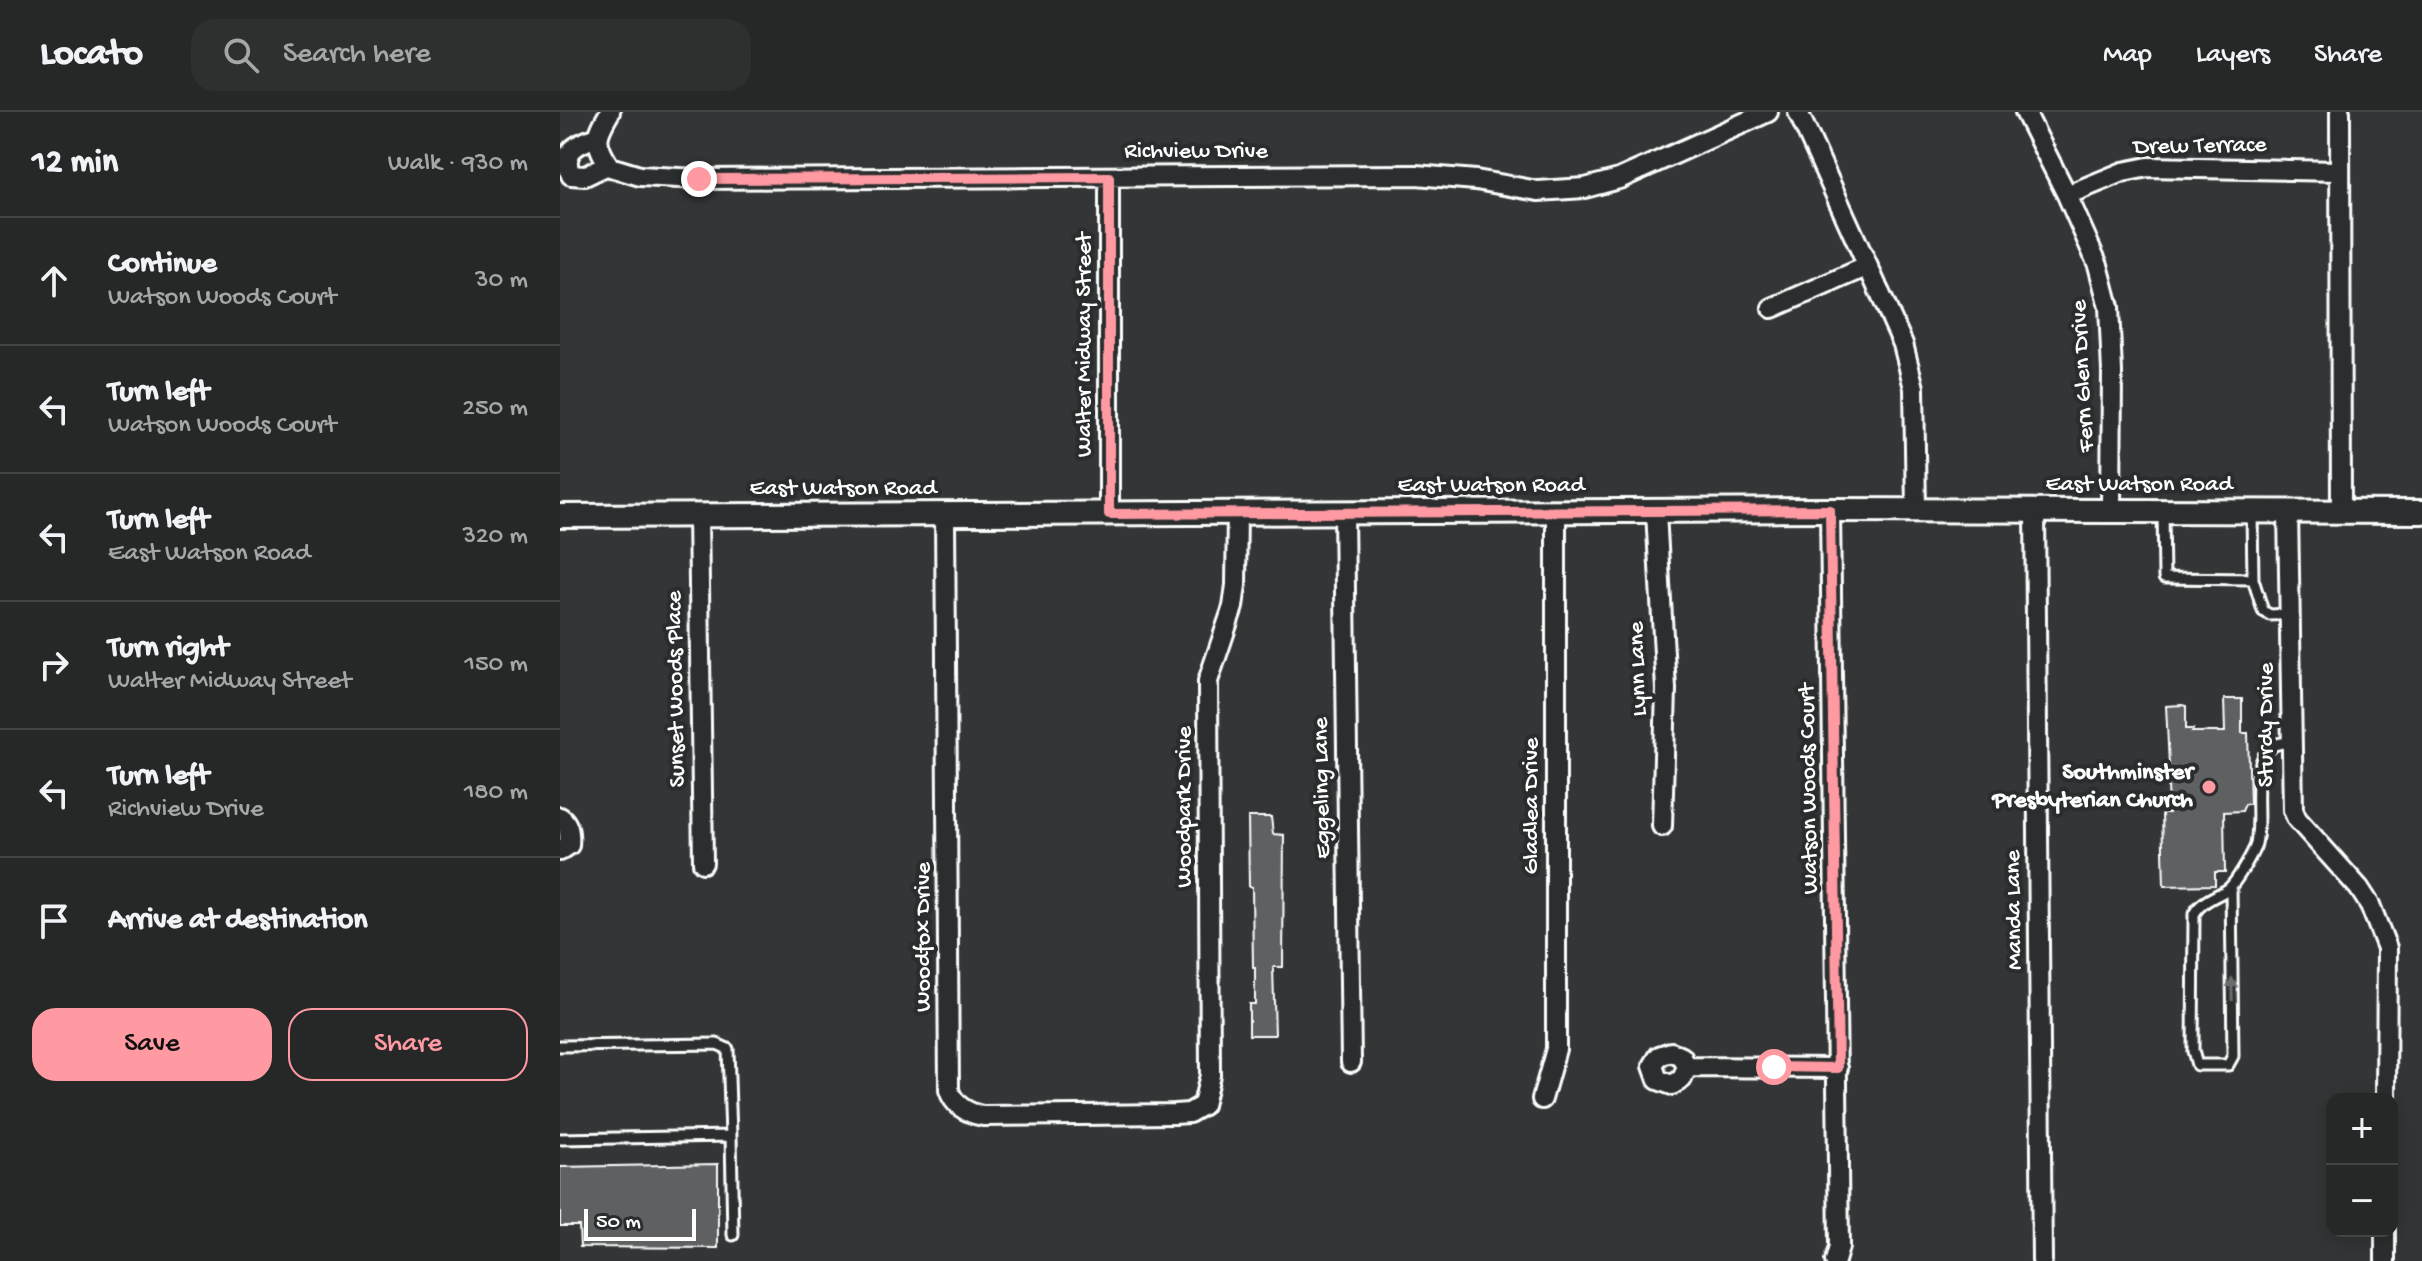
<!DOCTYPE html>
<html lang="en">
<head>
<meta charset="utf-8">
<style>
  :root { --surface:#262828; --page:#2e3030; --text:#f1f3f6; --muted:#a4a6a8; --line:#424445; --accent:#ff9aa2 }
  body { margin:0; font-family:"Gochi Hand",sans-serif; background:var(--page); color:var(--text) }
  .controls { position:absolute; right:24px; bottom:24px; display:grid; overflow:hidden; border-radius:16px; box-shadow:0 4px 20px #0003 }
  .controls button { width:72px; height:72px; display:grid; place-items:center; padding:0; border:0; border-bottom:2px solid var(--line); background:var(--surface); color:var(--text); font:40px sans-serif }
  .scale { position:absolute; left:24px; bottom:20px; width:112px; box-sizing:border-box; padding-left:8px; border:4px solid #fff; border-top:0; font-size:22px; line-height:28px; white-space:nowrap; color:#fff; -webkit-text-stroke:6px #2a2d2e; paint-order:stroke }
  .stop { position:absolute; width:24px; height:24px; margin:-18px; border:6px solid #ff9aa2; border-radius:50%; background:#fff }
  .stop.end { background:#ff9aa2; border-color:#fff; box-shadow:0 2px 8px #0008 }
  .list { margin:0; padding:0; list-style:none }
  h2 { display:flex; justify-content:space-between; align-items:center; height:104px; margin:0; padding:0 32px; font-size:34px }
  h2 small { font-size:26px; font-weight:400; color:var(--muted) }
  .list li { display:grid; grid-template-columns:52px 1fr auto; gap:24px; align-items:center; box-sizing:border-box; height:128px; padding:0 32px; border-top:2px solid var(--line) }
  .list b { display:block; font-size:30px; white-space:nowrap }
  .list p { margin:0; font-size:26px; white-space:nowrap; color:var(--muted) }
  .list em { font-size:26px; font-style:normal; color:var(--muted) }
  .actions { display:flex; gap:16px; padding:24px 32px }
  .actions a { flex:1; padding:18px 0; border:2px solid var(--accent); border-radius:24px; text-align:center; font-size:28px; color:var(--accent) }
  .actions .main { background:var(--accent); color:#111 }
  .icon { flex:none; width:44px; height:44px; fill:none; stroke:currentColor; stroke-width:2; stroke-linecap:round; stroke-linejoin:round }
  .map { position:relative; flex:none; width:1862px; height:1149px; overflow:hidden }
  header { display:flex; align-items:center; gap:48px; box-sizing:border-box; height:112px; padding:0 40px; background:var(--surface); border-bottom:2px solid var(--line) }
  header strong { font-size:38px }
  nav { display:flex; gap:44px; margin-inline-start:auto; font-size:28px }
  .search { width:560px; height:72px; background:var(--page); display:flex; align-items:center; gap:20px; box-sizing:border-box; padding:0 28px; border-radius:24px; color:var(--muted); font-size:30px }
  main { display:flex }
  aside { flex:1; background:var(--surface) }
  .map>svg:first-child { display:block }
  .building { fill:#5f6162; stroke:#fff; stroke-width:2 }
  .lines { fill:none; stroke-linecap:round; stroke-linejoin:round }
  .service-casing { stroke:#fff; stroke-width:15 }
  .minor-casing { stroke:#fff; stroke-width:24 }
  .tertiary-casing { stroke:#fff; stroke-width:28 }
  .service { stroke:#2a2d2e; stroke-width:9 }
  .minor { stroke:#2a2d2e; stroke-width:18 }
  .tertiary { stroke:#2a2d2e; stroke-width:22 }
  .oneway { fill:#6a6c6d }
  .route { stroke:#ff9aa2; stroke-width:10 }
  .poi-dot { fill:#ff9aa2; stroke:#2a2d2e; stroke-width:3 }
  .labels { text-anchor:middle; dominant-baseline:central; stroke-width:8; stroke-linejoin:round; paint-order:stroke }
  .street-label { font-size:24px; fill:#fff; stroke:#2a2d2e }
  .poi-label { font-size:24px; font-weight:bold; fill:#fff; stroke:#2a2d2e; text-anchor:end }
</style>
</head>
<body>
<header>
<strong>Locato</strong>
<div class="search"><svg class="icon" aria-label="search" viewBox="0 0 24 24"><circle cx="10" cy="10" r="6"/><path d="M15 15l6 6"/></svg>Search here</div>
<nav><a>Map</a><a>Layers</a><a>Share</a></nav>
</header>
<main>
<aside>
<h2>12 min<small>Walk · 930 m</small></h2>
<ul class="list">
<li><svg class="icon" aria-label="ahead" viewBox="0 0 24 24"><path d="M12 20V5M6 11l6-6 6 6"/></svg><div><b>Continue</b><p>Watson Woods Court</p></div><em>30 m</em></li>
<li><svg class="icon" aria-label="left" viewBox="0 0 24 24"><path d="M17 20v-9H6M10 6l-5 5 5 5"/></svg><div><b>Turn left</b><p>Watson Woods Court</p></div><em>250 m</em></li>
<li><svg class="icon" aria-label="left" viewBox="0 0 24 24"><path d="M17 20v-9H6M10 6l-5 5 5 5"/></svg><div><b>Turn left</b><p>East Watson Road</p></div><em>320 m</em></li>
<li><svg class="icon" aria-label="right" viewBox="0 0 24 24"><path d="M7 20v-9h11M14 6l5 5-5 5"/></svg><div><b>Turn right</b><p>Walter Midway Street</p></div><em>150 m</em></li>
<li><svg class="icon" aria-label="left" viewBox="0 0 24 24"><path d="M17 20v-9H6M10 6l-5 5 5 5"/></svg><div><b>Turn left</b><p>Richview Drive</p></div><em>180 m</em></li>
<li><svg class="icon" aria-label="arrive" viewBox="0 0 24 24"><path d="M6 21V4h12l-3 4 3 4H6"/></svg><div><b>Arrive at destination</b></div></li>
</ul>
<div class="actions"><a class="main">Save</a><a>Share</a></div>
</aside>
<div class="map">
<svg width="1862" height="1149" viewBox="0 0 1862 1149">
  <rect width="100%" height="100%" fill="#333536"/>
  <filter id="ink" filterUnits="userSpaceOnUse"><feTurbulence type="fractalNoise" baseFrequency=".0125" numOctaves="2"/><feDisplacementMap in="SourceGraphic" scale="16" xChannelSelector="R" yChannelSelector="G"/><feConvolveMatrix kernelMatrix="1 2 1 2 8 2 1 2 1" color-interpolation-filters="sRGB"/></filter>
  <g filter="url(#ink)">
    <path class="building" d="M1664 587H1682V621H1688L1690 692H1685L1682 699 1664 700 1665 760H1655V773L1604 774 1602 701H1609L1608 672H1610L1606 594 1622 593 1626 594V617H1633L1632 620H1665Z
      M688 705H711L713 722 724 723 723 855H713L715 923H689V892H695V856H693L692 775H689Z
      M158 1052V1136L20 1135 19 1114H0V1055Z"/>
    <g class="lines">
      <g class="service-casing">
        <path id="service" d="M1603 399 1604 466 1693 467 1692 401
          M1693 467 1703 499 1710 503 1730 502
          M1671 775 1673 944 1668 953H1637L1633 939 1634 802C1642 788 1656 785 1668 777 1676 771 1691 744 1695 735 1704 709 1687 649 1713 634 1717 631 1725 631 1731 629
          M0 934 157 932 168 937 171 1024 0 1027
          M171 1024 173 1123"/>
      </g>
      <g class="minor-casing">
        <path id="minor" d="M50 0C35 25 34 30 50 55L80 64 139 67 856 63 916 68 978 79 1025 76 1059 67 1208 0
          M1238 0 1343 232 1354 276 1356 398
          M1465 0 1507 83 1538 153 1549 195 1552 260 1551 399
          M1780 0 1781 400
          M38 25C18 31 0 39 11 63L25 64 48 53
          M549 65V402
          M1507 83 1563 60 1588 55 1779 59
          M1212 196 1306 155
          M1270 398 1279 1135 1275 1149
          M1475 399 1482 1149
          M1096 400 1106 577 1102 714
          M1728 400 1733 698 1737 707 1799 776 1810 793 1827 836 1826 987
          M784 401 791 950
          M138 403 143 751
          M385 403 389 978C394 994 407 1001 423 1004L614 1002 629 1001 643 993 650 963 648 569 673 495 676 473 677 401
          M0 705C9 711 10 723 9 733L0 739
          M1127 955 1122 967 1112 973 1098 968 1093 954 1099 944 1111 940 1122 945 1127 955 1278 956
          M982 987 996 937V400
          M1825 1149V1119"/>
      </g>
      <g class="tertiary-casing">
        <path id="tertiary" d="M0 404 1270 398 1862 400"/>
      </g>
      <use href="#service" class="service"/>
      <use href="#minor" class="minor"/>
      <use href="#tertiary" class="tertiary"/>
    </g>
    <defs><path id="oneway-solid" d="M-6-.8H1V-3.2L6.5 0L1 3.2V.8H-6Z" transform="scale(2)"/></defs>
    <use class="oneway" href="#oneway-solid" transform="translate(1672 877) rotate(-91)"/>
  </g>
  <g class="lines" filter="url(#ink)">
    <path class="route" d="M139 67 549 65V402L1270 398 1278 956 1214 955"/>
  </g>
  <circle class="poi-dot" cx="1649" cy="675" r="8"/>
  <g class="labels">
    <g class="street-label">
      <text transform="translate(1640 35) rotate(-1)">Drew Terrace</text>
      <text x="636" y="40">Richview Drive</text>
      <text transform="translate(525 233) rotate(-90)">Walter Midway Street</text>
      <text transform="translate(1524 264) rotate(-93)">Fern Glen Drive</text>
      <text x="1579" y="373">East Watson Road</text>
      <text x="931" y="374">East Watson Road</text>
      <text x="283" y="377">East Watson Road</text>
      <text transform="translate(1079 557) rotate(-92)">Lynn Lane</text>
      <text transform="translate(117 577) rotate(-91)">Sunset Woods Place</text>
      <text transform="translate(1707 613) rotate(-90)">Sturdy Drive</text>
      <text transform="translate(763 676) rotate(-91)">Eggeling Lane</text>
      <text transform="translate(1250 677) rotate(-91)">Watson Woods Court</text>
      <text transform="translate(972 694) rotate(-90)">Gladlea Drive</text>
      <text transform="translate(625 695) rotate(-90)">Woodpark Drive</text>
      <text transform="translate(1455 798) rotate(-91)">Manda Lane</text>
      <text transform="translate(364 825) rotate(-90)">Woodfox Drive</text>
    </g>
    <g class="poi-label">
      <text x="1633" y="661">Southminster<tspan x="1633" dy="28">Presbyterian Church</tspan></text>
    </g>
  </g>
</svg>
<div class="controls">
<button>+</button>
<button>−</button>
</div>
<div class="scale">50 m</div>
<div class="stop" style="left:1214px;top:955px"></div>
<div class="stop end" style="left:139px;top:67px"></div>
</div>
</main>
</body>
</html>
